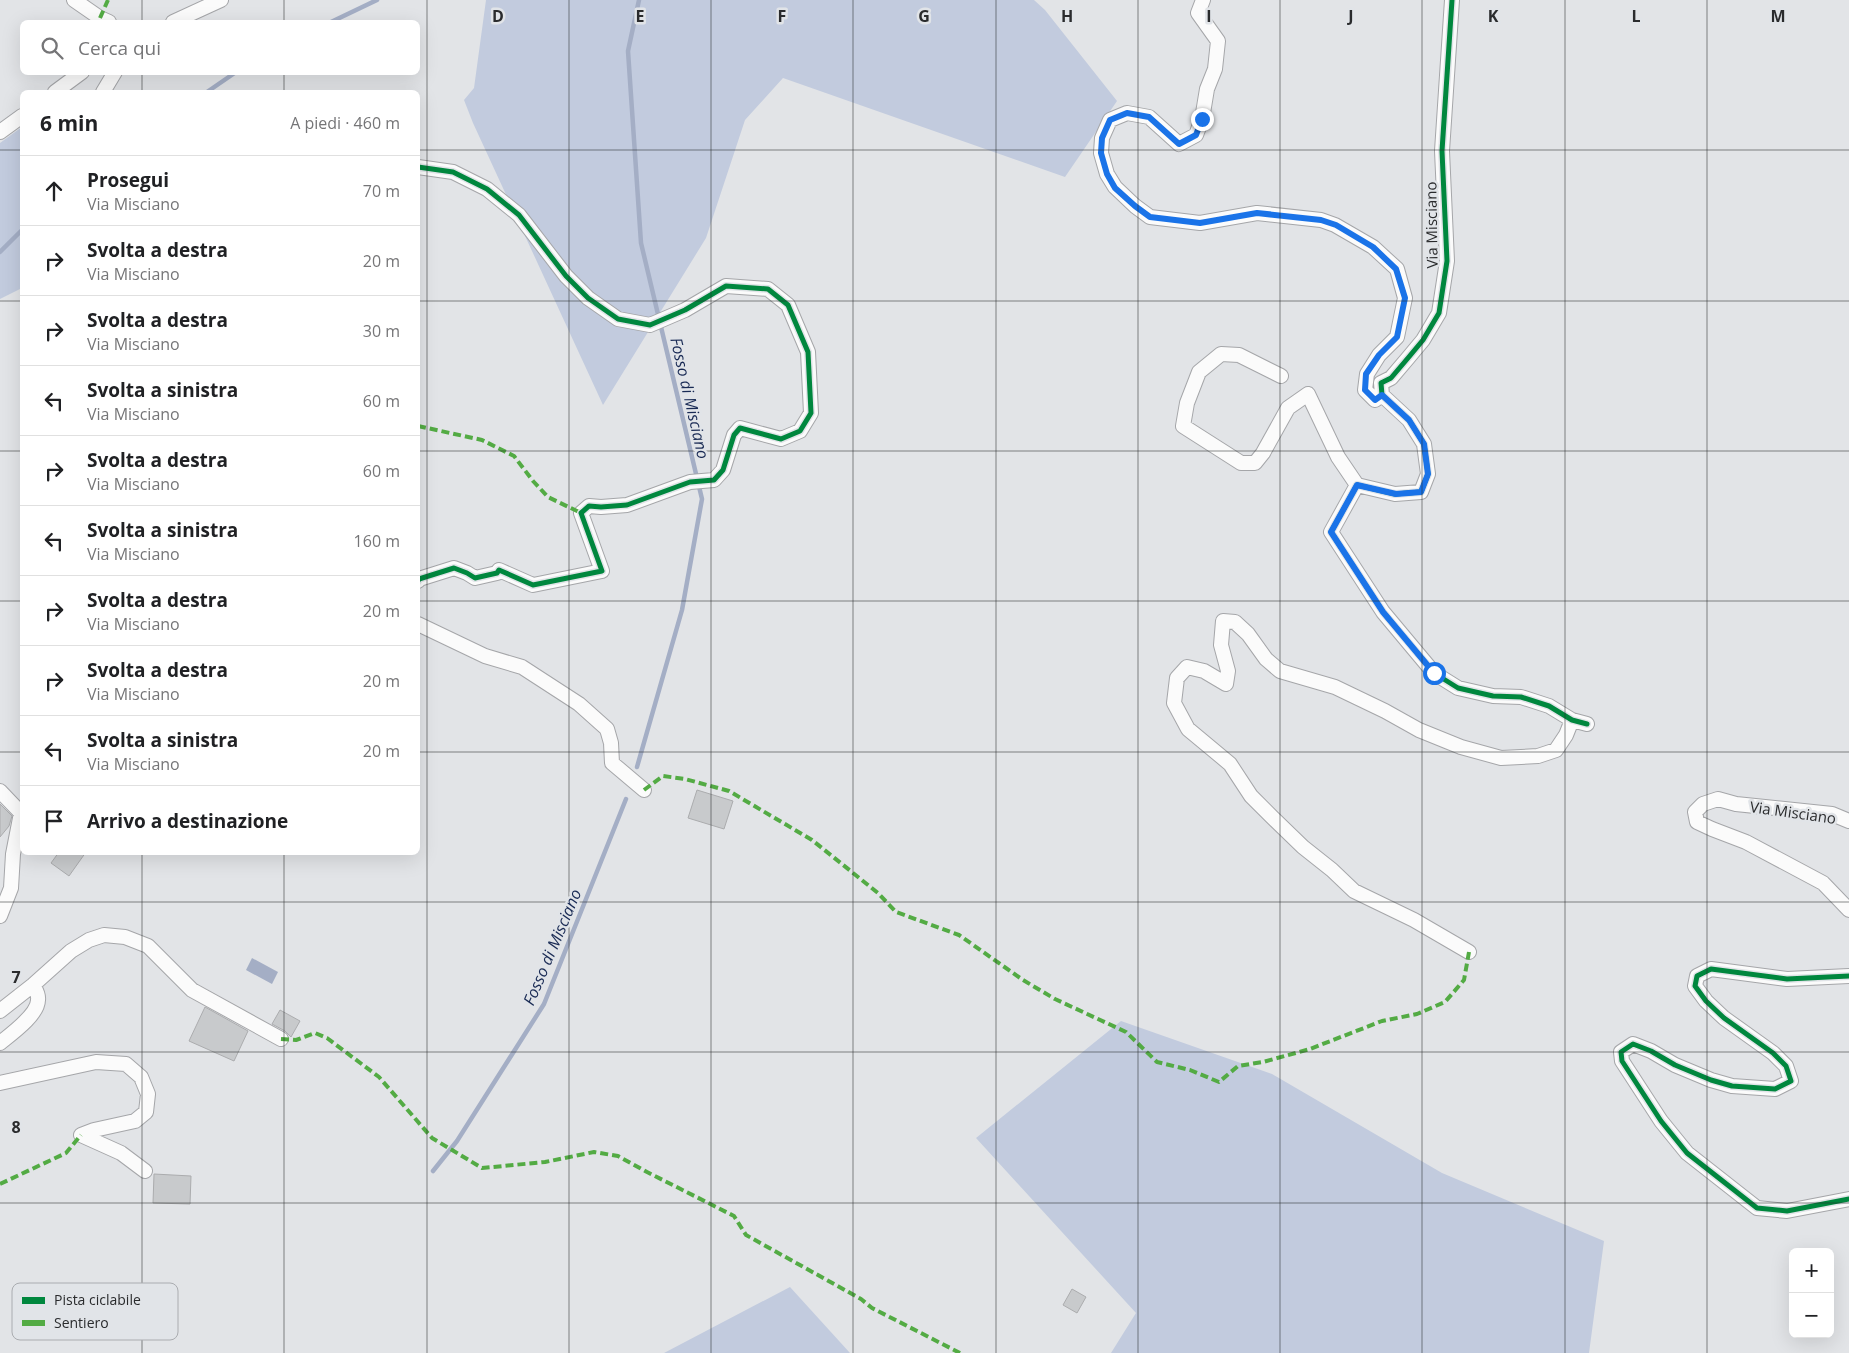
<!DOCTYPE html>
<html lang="it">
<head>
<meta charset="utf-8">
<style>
  :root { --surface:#fff; --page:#f2f2f2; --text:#202124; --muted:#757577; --line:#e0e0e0 }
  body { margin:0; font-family:"Open Sans",sans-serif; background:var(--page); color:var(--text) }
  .controls { position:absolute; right:15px; bottom:15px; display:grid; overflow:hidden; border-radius:8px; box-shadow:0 5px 20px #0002 }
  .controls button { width:45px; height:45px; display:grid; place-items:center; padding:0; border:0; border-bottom:1px solid var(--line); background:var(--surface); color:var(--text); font:25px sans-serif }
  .stop { position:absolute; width:15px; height:15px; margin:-11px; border:4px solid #1a73e8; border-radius:50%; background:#fff }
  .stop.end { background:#1a73e8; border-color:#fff; box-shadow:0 1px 5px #0008 }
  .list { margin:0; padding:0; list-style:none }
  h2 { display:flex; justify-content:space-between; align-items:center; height:65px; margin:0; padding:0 20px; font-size:21px }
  h2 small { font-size:16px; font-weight:400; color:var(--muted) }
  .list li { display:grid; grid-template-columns:32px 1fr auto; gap:15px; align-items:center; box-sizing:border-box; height:70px; padding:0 20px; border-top:1px solid var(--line) }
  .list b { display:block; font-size:19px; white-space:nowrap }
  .list p { margin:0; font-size:16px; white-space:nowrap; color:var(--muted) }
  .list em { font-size:16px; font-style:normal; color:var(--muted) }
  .icon { flex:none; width:28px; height:28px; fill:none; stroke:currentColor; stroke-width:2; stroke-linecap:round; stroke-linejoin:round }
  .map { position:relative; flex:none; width:1849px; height:1353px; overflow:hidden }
  .search { position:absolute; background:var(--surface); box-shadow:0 5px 20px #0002; left:20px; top:20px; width:400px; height:55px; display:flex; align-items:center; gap:12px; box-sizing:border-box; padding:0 18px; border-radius:8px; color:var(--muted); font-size:19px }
  .panel { position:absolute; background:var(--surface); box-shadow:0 5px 20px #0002; left:20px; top:90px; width:400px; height:765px; border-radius:8px }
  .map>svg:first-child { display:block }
  .forest { fill:#c2cbde }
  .water { fill:#a4aec5 }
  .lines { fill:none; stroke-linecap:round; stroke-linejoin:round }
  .stream { stroke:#a4aec5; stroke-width:4.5 }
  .building { fill:#c8cacc; stroke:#abacae }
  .minor-casing { stroke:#a5a6a9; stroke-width:16 }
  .minor { stroke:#fbfbfb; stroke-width:14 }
  .quiet { stroke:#53ab44; stroke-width:4; stroke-dasharray:8 4; stroke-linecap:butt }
  .cycleway-casing { stroke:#e1e4e8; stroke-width:8 }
  .cycleway { stroke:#00873e; stroke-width:5 }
  .route { stroke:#1a73e8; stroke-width:6 }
  .grid { fill:none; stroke:#2a2b2d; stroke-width:1; stroke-opacity:0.55 }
  .labels { text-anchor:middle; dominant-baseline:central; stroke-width:5; stroke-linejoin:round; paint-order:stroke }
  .street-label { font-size:15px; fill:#2a2b2d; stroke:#e1e4e8 }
  .water-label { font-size:16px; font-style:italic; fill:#192a54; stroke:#e1e4e8 }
  .key { fill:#e1e4e8; stroke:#aaacb0; stroke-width:1 }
  .key-label { font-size:14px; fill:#2a2b2d }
  .grid-label { font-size:16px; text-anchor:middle; font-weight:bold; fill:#2a2b2d; stroke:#e1e4e8; stroke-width:5; stroke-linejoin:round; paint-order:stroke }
</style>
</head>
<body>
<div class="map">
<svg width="1849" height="1353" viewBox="0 0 1849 1353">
  <rect width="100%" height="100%" fill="#e2e4e7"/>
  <path class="forest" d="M486 0H1034L1045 10 1117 101 1065 177 783 78 745 120 706 238 603 405 473 123 464 100 474 88Z
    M22 127V288L0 299V143Z
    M1121 1021 1272 1074 1442 1173 1604 1241 1589 1353H1111L1136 1313 976 1138Z
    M790 1287 850 1353H664Z"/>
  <path class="water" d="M252 958 278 972 272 984 246 970Z"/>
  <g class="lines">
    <path class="stream" d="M331 22 377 0
      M207 92 236 72
      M0 252 22 230
      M637 767 682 610 702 499 641 243 628 51 639 0
      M433 1171 457 1141 544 1004 626 799"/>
  </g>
  <path class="building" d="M697 790 733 801 724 829 688 818Z
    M0 804 12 816 9 826 0 837Z
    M59 852H86L69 876 51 863Z
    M205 1007 248 1031 234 1061 189 1041Z
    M280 1010 300 1021 291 1037 285 1031 272 1024Z
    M154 1174 191 1176 190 1204 153 1203Z
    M1072 1289 1086 1297 1077 1313 1063 1305Z"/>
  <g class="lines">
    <g class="minor-casing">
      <path id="minor" d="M74 0 100 18 109 22
        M1203 0 1198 13 1218 41 1215 69 1207 89 1202 119 1196 135 1179 144 1149 117 1127 113 1110 120 1102 138 1101 153 1107 174 1115 187 1135 206 1150 217 1200 223 1257 213 1321 220 1335 225 1373 247 1397 269 1405 298 1397 337 1379 355 1367 374 1365 390 1375 400 1382 395
        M1452 0 1442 151 1447 261 1439 313 1423 340 1408 358 1391 378 1381 383 1382 395 1409 420 1424 444 1428 474 1421 492 1395 494 1357 485 1331 532 1383 612 1434 673 1458 688 1493 696 1521 697 1549 706 1572 720 1587 724
        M173 22 221 0
        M55 92 82 72
        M103 92 115 72
        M0 132 22 116
        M418 167 453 172 487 189 519 215 566 276 588 298 618 319 650 325 685 310 726 286 768 289 788 305 808 352 811 413 800 431 781 439 740 428 734 435 723 470 714 480 690 482 627 505 601 507 589 506 581 513 602 571 533 585 499 570 497 573 475 578 467 573 454 568 419 579 418 581
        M1281 376 1239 355 1221 354 1199 372 1187 403 1183 426 1241 463H1255L1263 453 1288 408 1308 394 1338 457 1357 485
        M418 624 485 656 522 667 579 704 607 729 611 743 612 763 644 790
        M0 791 21 813 13 854 11 888 0 916
        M1849 821 1832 814 1736 804 1718 799 1703 804 1695 812 1697 822 1712 829 1746 842 1823 883 1849 910
        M1469 952 1414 920 1354 891 1332 870 1303 847 1272 817 1251 796 1230 764 1188 729 1174 703 1177 678 1187 667 1204 671 1226 684 1228 671 1221 645 1223 621 1235 622 1248 634 1266 659 1280 671 1335 687 1385 711 1419 730 1461 747 1501 758 1538 756 1556 750 1566 735 1572 720
        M1849 976 1787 979 1711 969 1697 976 1695 986 1706 1001 1724 1018 1773 1053 1786 1066 1791 1081 1775 1089 1732 1086 1711 1080 1675 1065 1651 1051 1633 1044 1621 1052 1622 1061 1661 1121 1687 1153 1757 1208 1787 1211 1849 1199
        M0 1011 33 985 71 951 89 940 104 935 125 937 148 946 192 990 281 1039
        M0 1043C11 1034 38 1015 38 1000 39 994 35 989 33 985
        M0 1083 96 1062 126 1064 141 1077 148 1094 146 1112 135 1121 94 1130 81 1135
        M81 1135 121 1153 145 1171"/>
    </g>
    <use href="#minor" class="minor"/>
    <path class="quiet" d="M100 18 108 0
      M418 426 482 440 514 456 533 481 548 497 581 513
      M644 790 663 776 685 779 729 791 812 840 878 893 896 912 959 935 1023 980 1055 999 1126 1032 1157 1062 1190 1070 1219 1082 1238 1066 1263 1062 1310 1049 1382 1021 1417 1014 1445 1002 1464 980 1469 952
      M281 1039 296 1040 315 1033 327 1038 379 1077 432 1138 482 1168 545 1162 594 1152 618 1156 647 1172 734 1216 746 1235 861 1299 872 1308 960 1353
      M0 1184 66 1153 81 1135"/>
    <g class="cycleway-casing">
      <path id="cycleway" d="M1452 0 1442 151 1447 261 1439 313 1423 340 1408 358 1391 378 1381 383 1382 395 1409 420 1424 444 1428 474 1421 492 1395 494 1357 485 1331 532 1383 612 1434 673 1458 688 1493 696 1521 697 1549 706 1572 720 1587 724
        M418 167 453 172 487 189 519 215 566 276 588 298 618 319 650 325 685 310 726 286 768 289 788 305 808 352 811 413 800 431 781 439 740 428 734 435 723 470 714 480 690 482 627 505 601 507 589 506 581 513 602 571 533 585 499 570 497 573 475 578 467 573 454 568 419 579 418 581
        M1849 976 1787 979 1711 969 1697 976 1695 986 1706 1001 1724 1018 1773 1053 1786 1066 1791 1081 1775 1089 1732 1086 1711 1080 1675 1065 1651 1051 1633 1044 1621 1052 1622 1061 1661 1121 1687 1153 1757 1208 1787 1211 1849 1199"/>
    </g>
    <use href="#cycleway" class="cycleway"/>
  </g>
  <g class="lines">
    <path class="route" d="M1202 119 1196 135 1179 144 1149 117 1127 113 1110 120 1102 138 1101 153 1107 174 1115 188 1135 206 1150 217 1200 223 1257 213 1321 220 1336 225 1373 247 1396 269 1405 298 1397 337 1379 355 1366 374 1365 390 1375 400 1382 395 1409 420 1424 444 1428 474 1421 492 1396 494 1357 485 1331 532 1383 612 1434 673"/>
  </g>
  <path class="grid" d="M142 0V22M284 0V22M427 0V1353M569 0V1353M711 0V1353M853 0V1353M996 0V1353M1138 0V1353M1280 0V1353M1422 0V1353M1565 0V1353M1707 0V1353M142 72V92M284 72V92M0 150H22M418 150H1849M0 301H22M418 301H1849M0 451H22M418 451H1849M0 601H22M418 601H1849M0 752H22M418 752H1849M142 852V1353M284 852V1353M0 902H1849M0 1052H1849M0 1203H1849"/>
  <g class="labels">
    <g class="street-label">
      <text transform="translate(1431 225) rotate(-91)">Via Misciano</text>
      <text transform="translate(1793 812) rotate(8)">Via Misciano</text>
    </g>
    <g class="water-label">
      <text transform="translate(690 398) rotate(77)">Fosso di Misciano</text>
      <text transform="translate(552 947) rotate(-67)">Fosso di Misciano</text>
    </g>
  </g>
  <rect x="12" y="1283" width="166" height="57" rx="8" class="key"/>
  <rect x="22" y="1297" width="23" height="7" fill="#00873e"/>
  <rect x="22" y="1320" width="23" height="6" fill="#53ab44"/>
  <g class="key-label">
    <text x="54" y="1305">Pista ciclabile</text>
    <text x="54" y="1328">Sentiero</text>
  </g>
  <g class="grid-label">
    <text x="498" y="22">D</text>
    <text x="640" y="22">E</text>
    <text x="782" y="22">F</text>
    <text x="924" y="22">G</text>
    <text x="1067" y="22">H</text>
    <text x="1209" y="22">I</text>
    <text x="1351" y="22">J</text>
    <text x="1493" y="22">K</text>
    <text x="1636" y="22">L</text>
    <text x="1778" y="22">M</text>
    <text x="16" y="983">7</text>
    <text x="16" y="1133">8</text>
  </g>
</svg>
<div class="controls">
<button>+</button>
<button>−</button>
</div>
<div class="stop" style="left:1434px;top:673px"></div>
<div class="stop end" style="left:1202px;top:119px"></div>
<div class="search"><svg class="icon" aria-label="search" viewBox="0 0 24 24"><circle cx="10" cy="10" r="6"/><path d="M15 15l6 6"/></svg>Cerca qui</div>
<section class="panel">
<h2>6 min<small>A piedi · 460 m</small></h2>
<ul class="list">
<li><svg class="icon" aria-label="ahead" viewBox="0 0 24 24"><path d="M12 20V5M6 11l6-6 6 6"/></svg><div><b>Prosegui</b><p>Via Misciano</p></div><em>70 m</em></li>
<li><svg class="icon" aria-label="right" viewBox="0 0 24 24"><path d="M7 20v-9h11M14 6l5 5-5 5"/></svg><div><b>Svolta a destra</b><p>Via Misciano</p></div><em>20 m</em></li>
<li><svg class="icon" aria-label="right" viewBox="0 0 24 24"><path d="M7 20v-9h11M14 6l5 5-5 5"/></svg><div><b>Svolta a destra</b><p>Via Misciano</p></div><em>30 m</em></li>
<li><svg class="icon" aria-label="left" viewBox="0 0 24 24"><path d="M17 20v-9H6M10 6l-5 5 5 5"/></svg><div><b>Svolta a sinistra</b><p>Via Misciano</p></div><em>60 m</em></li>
<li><svg class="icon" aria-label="right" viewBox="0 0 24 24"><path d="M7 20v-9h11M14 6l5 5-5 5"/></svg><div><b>Svolta a destra</b><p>Via Misciano</p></div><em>60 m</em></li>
<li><svg class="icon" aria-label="left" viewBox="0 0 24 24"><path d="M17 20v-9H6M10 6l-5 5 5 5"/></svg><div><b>Svolta a sinistra</b><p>Via Misciano</p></div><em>160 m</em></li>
<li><svg class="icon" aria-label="right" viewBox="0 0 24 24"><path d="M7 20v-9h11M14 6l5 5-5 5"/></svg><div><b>Svolta a destra</b><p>Via Misciano</p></div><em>20 m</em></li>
<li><svg class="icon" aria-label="right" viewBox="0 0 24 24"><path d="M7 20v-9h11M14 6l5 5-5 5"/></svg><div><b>Svolta a destra</b><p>Via Misciano</p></div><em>20 m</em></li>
<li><svg class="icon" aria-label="left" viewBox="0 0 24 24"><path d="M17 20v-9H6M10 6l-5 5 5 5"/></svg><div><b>Svolta a sinistra</b><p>Via Misciano</p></div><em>20 m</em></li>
<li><svg class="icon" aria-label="arrive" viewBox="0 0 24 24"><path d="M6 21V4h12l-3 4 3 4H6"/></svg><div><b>Arrivo a destinazione</b></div></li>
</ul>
</section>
</div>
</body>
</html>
